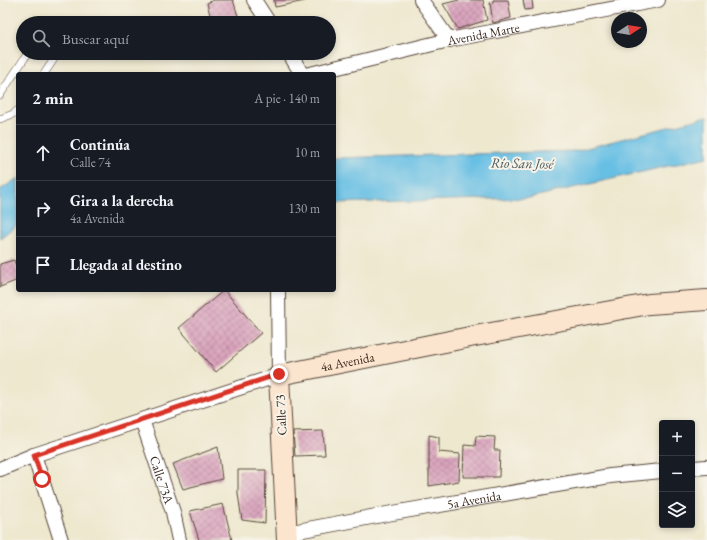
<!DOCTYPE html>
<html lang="es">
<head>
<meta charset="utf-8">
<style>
  :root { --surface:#171b24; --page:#242831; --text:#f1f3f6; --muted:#9ea1a6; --line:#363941 }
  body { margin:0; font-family:"EB Garamond",serif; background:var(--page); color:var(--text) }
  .controls { position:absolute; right:12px; bottom:12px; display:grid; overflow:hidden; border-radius:4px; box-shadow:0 2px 6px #0003 }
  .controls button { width:36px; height:36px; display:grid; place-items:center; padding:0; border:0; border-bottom:1px solid var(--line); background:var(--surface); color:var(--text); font:20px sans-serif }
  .compass { position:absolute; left:611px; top:12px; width:36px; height:36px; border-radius:50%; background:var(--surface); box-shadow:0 2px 6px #0003; rotate:78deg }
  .stop { position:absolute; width:12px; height:12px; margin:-9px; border:3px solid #d93025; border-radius:50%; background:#fff }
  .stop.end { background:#d93025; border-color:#fff; box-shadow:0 1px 4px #0008 }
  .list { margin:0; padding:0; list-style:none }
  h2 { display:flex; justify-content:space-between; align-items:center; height:52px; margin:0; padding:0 16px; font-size:17px }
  h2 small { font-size:13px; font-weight:400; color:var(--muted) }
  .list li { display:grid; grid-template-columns:26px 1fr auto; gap:12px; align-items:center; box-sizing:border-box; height:56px; padding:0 16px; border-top:1px solid var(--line) }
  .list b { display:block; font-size:15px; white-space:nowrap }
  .list p { margin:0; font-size:13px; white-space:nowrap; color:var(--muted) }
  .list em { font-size:13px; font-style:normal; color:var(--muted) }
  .icon { flex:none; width:22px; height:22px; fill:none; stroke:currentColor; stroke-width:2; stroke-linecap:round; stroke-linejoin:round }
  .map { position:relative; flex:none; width:707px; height:540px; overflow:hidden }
  .search { position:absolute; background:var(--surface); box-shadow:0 2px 6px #0003; left:16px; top:16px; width:320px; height:44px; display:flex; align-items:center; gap:10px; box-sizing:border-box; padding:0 14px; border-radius:22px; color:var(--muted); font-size:15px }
  .panel { position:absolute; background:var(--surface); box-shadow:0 2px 6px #0003; left:16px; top:72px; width:320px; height:220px; border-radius:4px }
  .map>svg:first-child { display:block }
  .water { fill:#67bfe4; stroke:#517481 }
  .building { fill:url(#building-cross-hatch) }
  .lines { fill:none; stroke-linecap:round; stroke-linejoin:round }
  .lane-casing { stroke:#564639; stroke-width:8 }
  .street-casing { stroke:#564639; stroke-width:16 }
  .secondary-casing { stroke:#564639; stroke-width:22 }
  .lane { stroke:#fff; stroke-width:7 }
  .street { stroke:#fff; stroke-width:14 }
  .secondary { stroke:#fce5cf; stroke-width:20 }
  .route { stroke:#d93025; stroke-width:5 }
  .labels { text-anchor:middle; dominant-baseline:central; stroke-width:4; stroke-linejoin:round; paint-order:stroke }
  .street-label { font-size:13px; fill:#3b2a1e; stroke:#f7f3e8 }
  .water-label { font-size:14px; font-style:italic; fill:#485759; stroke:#f7f3e8 }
</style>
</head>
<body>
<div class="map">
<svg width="707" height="540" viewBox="0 0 707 540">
  <defs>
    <pattern id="building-cross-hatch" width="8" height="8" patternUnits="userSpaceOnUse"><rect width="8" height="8" fill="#d9a1bc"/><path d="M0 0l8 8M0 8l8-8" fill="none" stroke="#b18398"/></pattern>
  </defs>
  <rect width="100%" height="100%" fill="#f7f3e8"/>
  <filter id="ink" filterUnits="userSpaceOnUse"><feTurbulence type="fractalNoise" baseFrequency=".025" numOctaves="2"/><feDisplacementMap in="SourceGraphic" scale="8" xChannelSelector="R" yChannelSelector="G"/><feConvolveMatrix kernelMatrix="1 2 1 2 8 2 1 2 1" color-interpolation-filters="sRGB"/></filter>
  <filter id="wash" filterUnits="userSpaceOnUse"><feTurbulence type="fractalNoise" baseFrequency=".012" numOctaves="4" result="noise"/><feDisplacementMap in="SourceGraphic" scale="16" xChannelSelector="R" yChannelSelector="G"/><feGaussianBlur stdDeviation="0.9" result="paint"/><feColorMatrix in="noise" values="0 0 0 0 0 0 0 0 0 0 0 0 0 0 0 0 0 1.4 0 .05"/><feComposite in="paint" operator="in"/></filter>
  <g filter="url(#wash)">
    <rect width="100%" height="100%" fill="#eee8cf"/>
    <path class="water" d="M707 117V157L529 198 334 203V158L575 151Z
      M18 178V224L0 238V190Z"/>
    <g id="blocks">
      <path class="building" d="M214 0H233L238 16 212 23 207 3Z
        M274 0H305V1L275 7Z
        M459 0H483L487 20 458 29 443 4Z
        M493 0H508L511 18 493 23 490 3 493 2Z
        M523 0H532L533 9 525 10Z
        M14 260 18 273V280L0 287V264Z
        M224 290 261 333 216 372 179 328Z
        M323 431 325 455 295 456 293 432Z
        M429 435 439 437V452L460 454 459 481 429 486Z
        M476 436 495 437 494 450H500L499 477H463L464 445 475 446Z
        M218 447 222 479 183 489 173 464Z
        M238 470H266L265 523 242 520 238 494Z
        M223 504 232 540H199L190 511Z"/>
    </g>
  </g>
  <g filter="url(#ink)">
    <use href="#blocks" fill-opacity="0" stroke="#564639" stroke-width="1"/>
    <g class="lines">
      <g class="lane-casing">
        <path id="lane" d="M44 74 58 53
          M0 95 28 53
          M0 119 13 114 18 110"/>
      </g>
      <g class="street-casing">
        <g id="street">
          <path d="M254 0 269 23"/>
          <path d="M421 0 449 40"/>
          <path d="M289 53 302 74"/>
          <path id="s1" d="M310 74 449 40 658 0"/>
          <path id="s2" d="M142 420 173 512 179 540"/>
          <path d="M34 455 61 540"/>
          <path d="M692 468 707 467"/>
          <path d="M0 469 34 455 279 375 278 290"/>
          <path id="s3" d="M287 533 387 514 610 476 662 471"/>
        </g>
      </g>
      <g class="secondary-casing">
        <g id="secondary">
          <path id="s4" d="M287 540 279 375 475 336 649 304 707 300"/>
        </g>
      </g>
      <use href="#lane" class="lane"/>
      <use href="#street" class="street"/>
      <use href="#secondary" class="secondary"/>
    </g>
  </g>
  <g class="lines" filter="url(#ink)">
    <path class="route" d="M42 479 34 455 279 374"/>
  </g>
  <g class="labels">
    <g class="street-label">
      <text stroke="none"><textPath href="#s1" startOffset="178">Avenida Marte</textPath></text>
      <text stroke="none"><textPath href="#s4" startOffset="235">4a Avenida</textPath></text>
      <text transform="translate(281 415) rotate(-93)">Calle 73</text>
      <text stroke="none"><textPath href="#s2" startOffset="63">Calle 73A</textPath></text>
      <text stroke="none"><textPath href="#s3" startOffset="190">5a Avenida</textPath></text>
    </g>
    <g class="water-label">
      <text transform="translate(522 163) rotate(1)">Río San José</text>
    </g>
  </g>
</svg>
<div class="controls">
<button>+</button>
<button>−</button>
<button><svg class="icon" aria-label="layers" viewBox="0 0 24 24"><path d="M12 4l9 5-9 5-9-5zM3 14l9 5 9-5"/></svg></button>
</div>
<svg class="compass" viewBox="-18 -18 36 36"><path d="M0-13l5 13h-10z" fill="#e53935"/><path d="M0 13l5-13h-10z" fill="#9ea1a6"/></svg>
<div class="stop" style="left:42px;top:479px"></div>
<div class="stop end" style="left:279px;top:374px"></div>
<div class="search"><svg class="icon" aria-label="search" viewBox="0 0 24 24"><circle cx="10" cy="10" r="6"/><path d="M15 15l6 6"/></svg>Buscar aquí</div>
<section class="panel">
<h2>2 min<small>A pie · 140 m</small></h2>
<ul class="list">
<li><svg class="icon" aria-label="ahead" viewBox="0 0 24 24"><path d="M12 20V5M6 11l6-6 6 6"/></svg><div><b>Continúa</b><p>Calle 74</p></div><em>10 m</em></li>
<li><svg class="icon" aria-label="right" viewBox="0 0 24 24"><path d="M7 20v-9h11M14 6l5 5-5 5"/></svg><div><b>Gira a la derecha</b><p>4a Avenida</p></div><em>130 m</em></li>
<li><svg class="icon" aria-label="arrive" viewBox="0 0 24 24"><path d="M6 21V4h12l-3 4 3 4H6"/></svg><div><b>Llegada al destino</b></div></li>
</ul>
</section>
</div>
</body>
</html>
